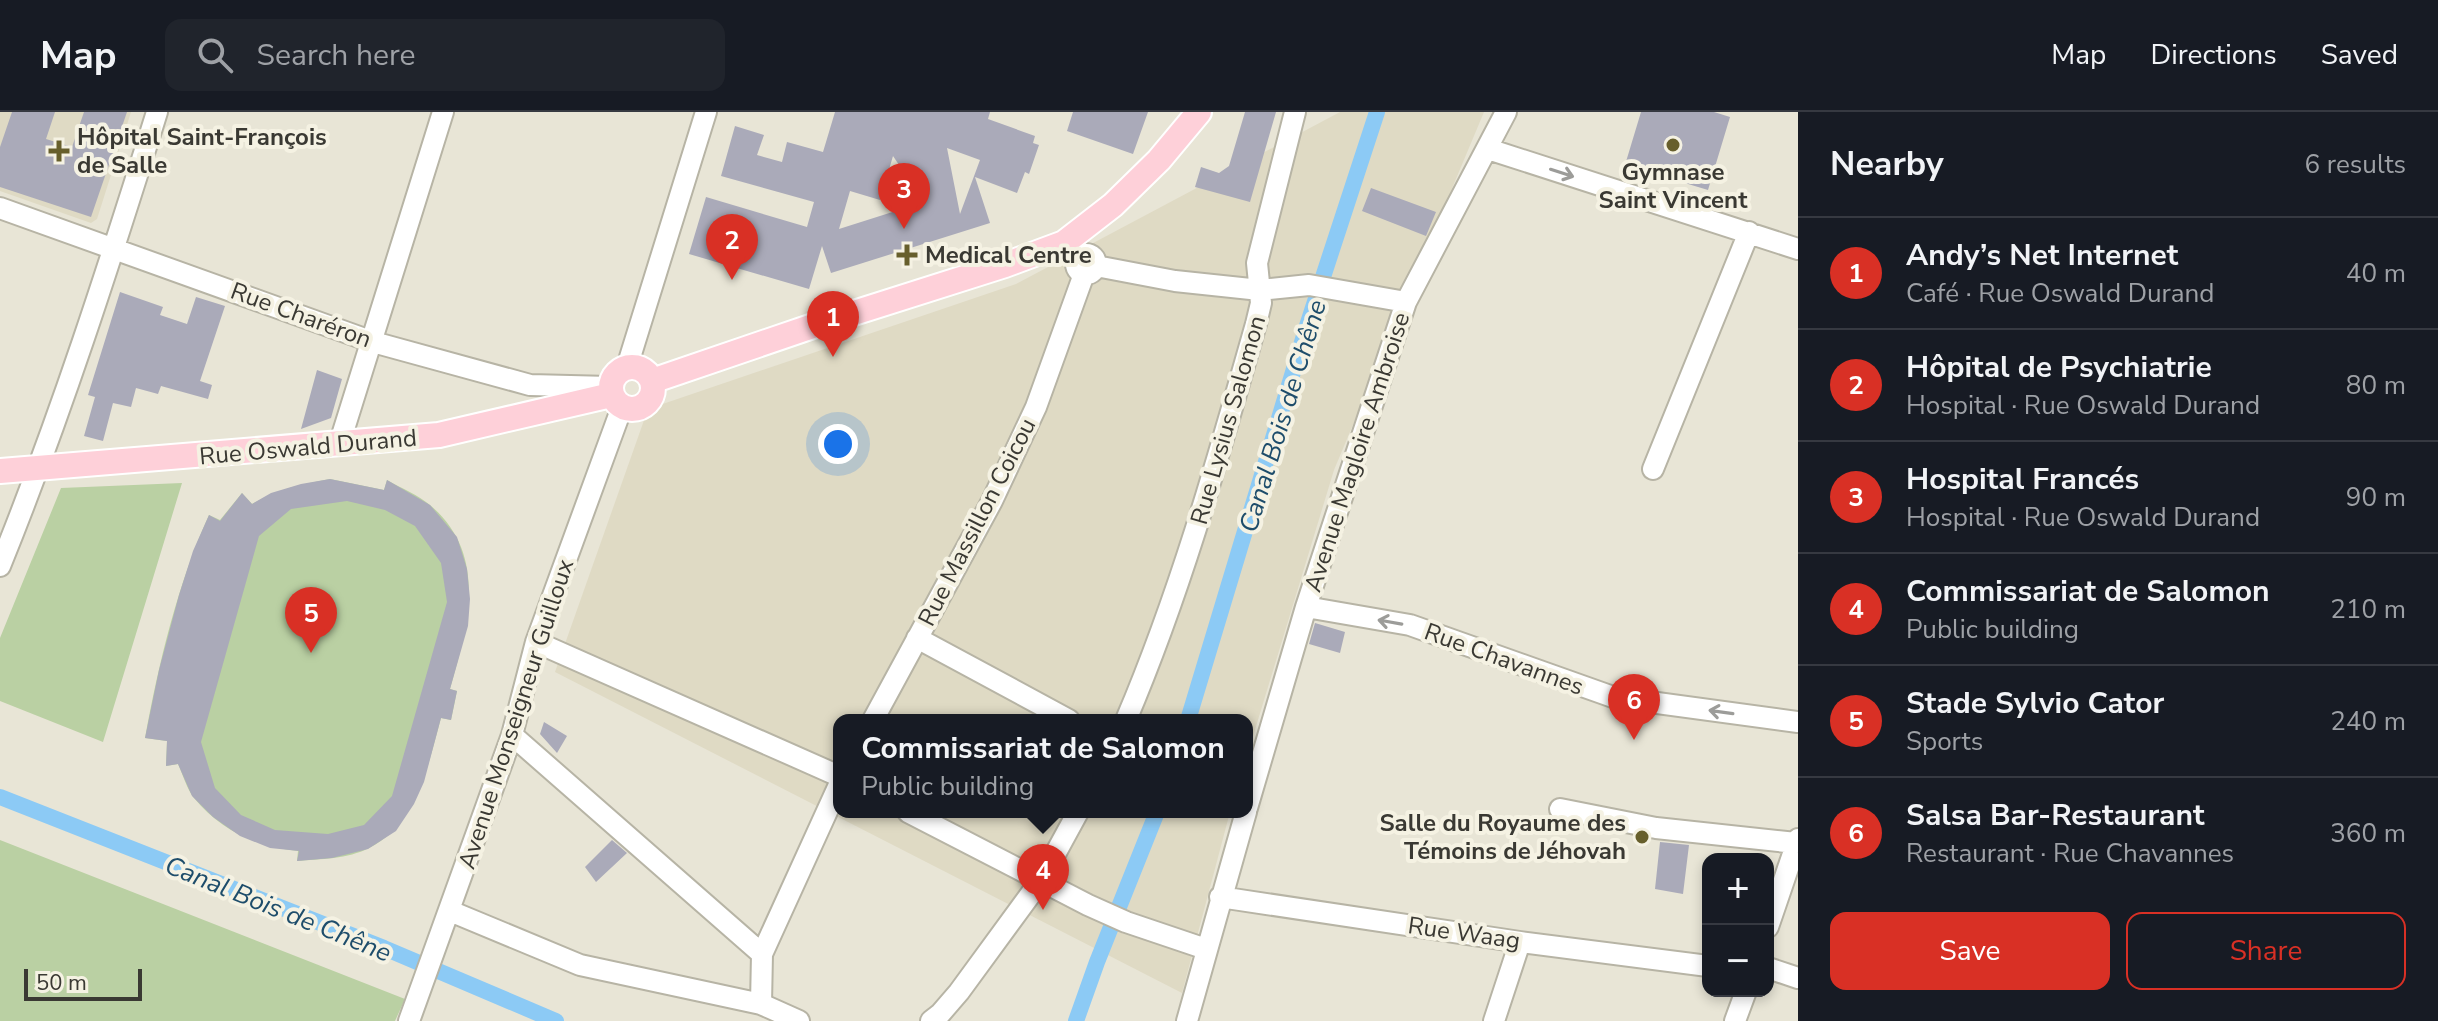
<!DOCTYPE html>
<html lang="en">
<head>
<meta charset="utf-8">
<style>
  :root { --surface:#171b24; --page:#20242c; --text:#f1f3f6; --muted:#9ea1a6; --line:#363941; --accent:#d93025 }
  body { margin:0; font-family:"Nunito Sans",sans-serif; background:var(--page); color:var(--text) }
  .controls { position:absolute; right:24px; bottom:24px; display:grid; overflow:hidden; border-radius:16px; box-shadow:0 4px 12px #0003 }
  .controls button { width:72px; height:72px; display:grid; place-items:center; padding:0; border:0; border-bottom:2px solid var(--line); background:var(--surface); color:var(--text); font:40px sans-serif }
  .scale { position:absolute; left:24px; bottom:20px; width:118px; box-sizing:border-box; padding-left:8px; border:4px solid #3a3933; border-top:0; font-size:22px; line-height:28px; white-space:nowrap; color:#3a3933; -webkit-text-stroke:6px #f5f2e3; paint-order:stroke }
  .you { position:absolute; left:838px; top:332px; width:28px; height:28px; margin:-20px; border:6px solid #fff; border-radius:50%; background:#1a73e8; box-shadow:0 0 0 12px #1a73e833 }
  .badge { display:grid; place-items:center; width:52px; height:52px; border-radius:50%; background:var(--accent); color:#fff; font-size:26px; font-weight:700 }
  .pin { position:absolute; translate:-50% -66px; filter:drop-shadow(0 2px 4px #0008) }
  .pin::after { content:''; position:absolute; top:42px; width:28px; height:24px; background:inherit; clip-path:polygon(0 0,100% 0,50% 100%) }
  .popup { position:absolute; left:833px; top:602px; width:420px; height:104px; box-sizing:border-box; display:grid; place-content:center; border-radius:16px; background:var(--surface); filter:drop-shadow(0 2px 6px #0005); font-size:26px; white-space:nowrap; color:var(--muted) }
  .popup b { font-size:30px; color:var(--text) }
  .popup::after { content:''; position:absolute; left:50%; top:100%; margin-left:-16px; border:16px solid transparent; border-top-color:var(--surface) }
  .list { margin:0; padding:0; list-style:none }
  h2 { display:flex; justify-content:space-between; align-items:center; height:104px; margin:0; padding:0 32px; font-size:34px }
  h2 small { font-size:26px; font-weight:400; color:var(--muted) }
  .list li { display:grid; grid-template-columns:52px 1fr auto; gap:24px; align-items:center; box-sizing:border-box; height:112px; padding:0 32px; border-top:2px solid var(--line) }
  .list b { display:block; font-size:30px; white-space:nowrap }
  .list p { margin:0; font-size:26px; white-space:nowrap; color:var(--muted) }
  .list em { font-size:26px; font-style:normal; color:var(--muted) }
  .actions { display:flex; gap:16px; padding:24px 32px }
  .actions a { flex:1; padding:18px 0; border:2px solid var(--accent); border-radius:16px; text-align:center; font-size:28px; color:var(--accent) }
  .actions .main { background:var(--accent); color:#fff }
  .icon { flex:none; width:44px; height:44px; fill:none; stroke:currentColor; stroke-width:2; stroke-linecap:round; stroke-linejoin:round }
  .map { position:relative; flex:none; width:1798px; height:909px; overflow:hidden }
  header { display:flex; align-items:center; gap:48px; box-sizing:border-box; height:112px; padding:0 40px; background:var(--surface); border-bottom:2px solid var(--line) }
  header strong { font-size:38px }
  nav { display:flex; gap:44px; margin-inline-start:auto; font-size:28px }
  .search { width:560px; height:72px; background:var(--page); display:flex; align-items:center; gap:20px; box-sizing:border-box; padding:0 28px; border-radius:16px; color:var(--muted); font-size:30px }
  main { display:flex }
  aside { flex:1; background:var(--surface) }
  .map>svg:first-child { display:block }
  .built { fill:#dfdac4 }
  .green { fill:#bad0a3 }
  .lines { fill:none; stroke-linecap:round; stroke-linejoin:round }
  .canal { stroke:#8ccaf5; stroke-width:16 }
  .building { fill:#aaaab9; fill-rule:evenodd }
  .minor-casing { stroke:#b7b4a5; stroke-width:24 }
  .major-casing { stroke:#fff; stroke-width:28 }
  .minor { stroke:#fff; stroke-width:20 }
  .major { stroke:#fed0d9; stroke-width:24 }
  .oneway { stroke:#9c9c99 }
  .poi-dot { fill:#675f2c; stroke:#f5f2e3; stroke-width:3 }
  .labels { text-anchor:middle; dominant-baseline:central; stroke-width:8; stroke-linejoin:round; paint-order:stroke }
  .poi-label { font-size:24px; font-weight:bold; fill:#3a3933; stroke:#f5f2e3; text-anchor:start }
  .street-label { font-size:24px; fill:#3a3933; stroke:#f5f2e3 }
  .water-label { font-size:26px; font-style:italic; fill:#1e4d6b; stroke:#f5f2e3 }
</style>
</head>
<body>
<header>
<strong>Map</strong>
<div class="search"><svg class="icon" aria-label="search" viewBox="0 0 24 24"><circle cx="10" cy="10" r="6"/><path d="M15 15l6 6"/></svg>Search here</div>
<nav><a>Map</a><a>Directions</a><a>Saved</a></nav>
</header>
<main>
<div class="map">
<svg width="1798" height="909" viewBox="0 0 1798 909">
  <rect width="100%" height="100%" fill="#e8e5d6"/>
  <path class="built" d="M0 0H131L97 107 91 111 0 79Z
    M1340 0H1484L1334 358 1247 644V608H839V700H1230L1182 881 555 560 648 297 1016 172Z"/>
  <path class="green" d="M330 367 384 378 387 368C401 376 418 383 430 393 489 443 468 513 450 577L457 579 451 608 441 606C428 653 417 713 369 736 348 747 320 747 297 749L298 739C258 735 221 719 194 686 187 677 183 663 178 652L166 654 167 629 145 626C159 550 177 474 209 403L220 408 242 381 252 392C277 378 301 372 330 367Z
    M182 371 103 630 0 589V526L61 376Z
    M0 728 405 887 395 909H0Z"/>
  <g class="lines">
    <path class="canal" d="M1188 608 1306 217 1377 0
      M0 685 384 836 556 909
      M1076 909 1097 850 1157 700"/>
  </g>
  <path class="building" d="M12 0H55L46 27 72 35 84 0H127L91 105 0 75V35Z
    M835 0H990L988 7 1035 24 1033 31 1039 33 1029 62 1025 60 1017 81 975 65 990 111 831 161 822 134 809 177 689 142 706 85 807 115 814 90 721 64 735 14 764 23 757 43 782 50 787 30 823 40ZM947 36 980 48 960 102ZM893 44 924 90 839 117 850 79 880 88Z
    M1073 0H1148L1133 42 1067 19Z
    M1245 0H1276L1250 90 1195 75 1201 55 1219 61 1229 54Z
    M1641 0H1714L1730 5 1708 78 1625 53Z
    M1371 76 1436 100 1426 124 1362 99Z
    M120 180 163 195 160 203 187 212 196 185 225 194 200 269 212 273 208 287 161 274 158 282 136 276 131 295 113 291 103 329 84 324 95 285 88 283Z
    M317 258 342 267 331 306 301 317Z
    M330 367 384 378 387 368 430 393 457 425 467 457 470 487 468 514 450 577 457 579 451 608 441 606 424 670 414 692 396 719 368 737 332 746 297 749 299 739 270 736 240 724 213 705 192 684 178 652 166 654 167 629 145 626 159 558 179 483 193 439 209 403 220 409 242 381 252 392 271 381 301 372ZM347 389 385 398 415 414 441 451 447 490 392 684 364 713 328 722 275 718 241 703 215 676 201 630 259 424 291 397Z
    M1315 511 1345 520 1340 541 1309 532Z
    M544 610 567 624 557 641 540 622Z
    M612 728 627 741 596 770 585 755Z
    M1660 730 1689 733 1683 782 1655 777Z"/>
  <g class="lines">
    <g class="minor-casing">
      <path id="minor" d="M1488 37 1798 137
        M0 96 373 230 530 273 610 275
        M1076 152a10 10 0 1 1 20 0a10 10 0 1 1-20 0Z
        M1096 154 1175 169 1260 178 1309 173 1406 190
        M627 255 706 0
        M339 333 443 0
        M1653 357 1749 120
        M0 454C60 306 109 153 157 0
        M1306 495 1410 513 1613 585 1798 610
        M917 526 1069 608
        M536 530 839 664
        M873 608 992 389 1036 295 1084 162
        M1126 608C1181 479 1218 346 1256 212L1261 191 1257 151 1295 0
        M512 623 762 842 761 892
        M1247 696 1306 495 1406 190 1506 0
        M1560 697 1656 716 1796 731
        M908 700 1088 793 1126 810 1206 837
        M1220 785 1520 830 1708 854
        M450 799 580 853 761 892 799 909
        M1768 815 1798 727
        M762 842 839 673
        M1768 856 1798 866
        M409 909 512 623 536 530 622 295
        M931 909 940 902 959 880 1041 768 1078 700
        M1187 909 1246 700
        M1494 909 1520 830
        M1735 909 1746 879"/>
    </g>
    <g class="major-casing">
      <path id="major" d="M611 276a21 21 0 1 1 42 0a21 21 0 1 1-42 0Z
        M652 269 816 213 1005 153 1064 131 1113 93 1159 48 1199 0
        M0 359 439 323 611 283"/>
    </g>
    <use href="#minor" class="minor"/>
    <use href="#major" class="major"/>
  </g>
  <defs><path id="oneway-shaft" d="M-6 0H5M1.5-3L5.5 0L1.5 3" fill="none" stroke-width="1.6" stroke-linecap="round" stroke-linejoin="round" transform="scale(2)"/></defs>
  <g class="oneway">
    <use href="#oneway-shaft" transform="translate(1562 61) rotate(18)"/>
    <use href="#oneway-shaft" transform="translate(1390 510) rotate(-170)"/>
    <use href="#oneway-shaft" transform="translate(1721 600) rotate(-172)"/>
  </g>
  <g class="poi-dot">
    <circle cx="1673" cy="33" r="8"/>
    <path d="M55 27h8v8h8v8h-8v8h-8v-8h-8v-8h8z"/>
    <path d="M903 131h8v8h8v8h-8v8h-8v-8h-8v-8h8z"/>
    <circle cx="1642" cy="725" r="8"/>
  </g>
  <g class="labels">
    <g class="poi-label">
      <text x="77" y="25">Hôpital Saint-François<tspan x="77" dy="28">de Salle</tspan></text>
      <text x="1673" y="60" text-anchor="middle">Gymnase<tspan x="1673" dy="28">Saint Vincent</tspan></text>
      <text x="925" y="143">Medical Centre</text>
      <text x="1626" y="711" text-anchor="end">Salle du Royaume des<tspan x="1626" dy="28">Témoins de Jéhovah</tspan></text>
    </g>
    <g class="street-label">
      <text transform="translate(301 203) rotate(20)">Rue Charéron</text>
      <text transform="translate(1228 308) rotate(-74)">Rue Lysius Salomon</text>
      <text transform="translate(308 335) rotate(-5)">Rue Oswald Durand</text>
      <text transform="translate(1357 340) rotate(-72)">Avenue Magloire Ambroise</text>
      <text transform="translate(977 410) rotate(-63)">Rue Massillon Coicou</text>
      <text transform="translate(1504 547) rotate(20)">Rue Chavannes</text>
      <text transform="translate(516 602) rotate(-72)">Avenue Monseigneur Guilloux</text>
      <text transform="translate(1464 821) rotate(8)">Rue Waag</text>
    </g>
    <g class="water-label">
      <text transform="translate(1283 304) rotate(-73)">Canal Bois de Chêne</text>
      <text transform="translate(278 797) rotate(22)">Canal Bois de Chêne</text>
    </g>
  </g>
</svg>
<div class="controls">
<button>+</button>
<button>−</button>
</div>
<div class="scale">50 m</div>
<div class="you"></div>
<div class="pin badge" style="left:833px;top:245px">1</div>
<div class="pin badge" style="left:732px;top:168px">2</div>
<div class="pin badge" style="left:904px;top:117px">3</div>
<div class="pin badge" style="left:1043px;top:798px">4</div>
<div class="popup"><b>Commissariat de Salomon</b>Public building</div>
<div class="pin badge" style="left:311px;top:541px">5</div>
<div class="pin badge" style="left:1634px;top:628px">6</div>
</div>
<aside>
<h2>Nearby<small>6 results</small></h2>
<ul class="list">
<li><span class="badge">1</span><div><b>Andy’s Net Internet</b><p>Café · Rue Oswald Durand</p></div><em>40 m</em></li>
<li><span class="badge">2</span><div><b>Hôpital de Psychiatrie</b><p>Hospital · Rue Oswald Durand</p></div><em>80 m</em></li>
<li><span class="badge">3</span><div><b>Hospital Francés</b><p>Hospital · Rue Oswald Durand</p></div><em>90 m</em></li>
<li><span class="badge">4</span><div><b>Commissariat de Salomon</b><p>Public building</p></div><em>210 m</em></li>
<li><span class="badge">5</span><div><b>Stade Sylvio Cator</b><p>Sports</p></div><em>240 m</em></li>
<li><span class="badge">6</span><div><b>Salsa Bar-Restaurant</b><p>Restaurant · Rue Chavannes</p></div><em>360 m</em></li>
</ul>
<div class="actions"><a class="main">Save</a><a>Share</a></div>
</aside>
</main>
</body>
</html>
